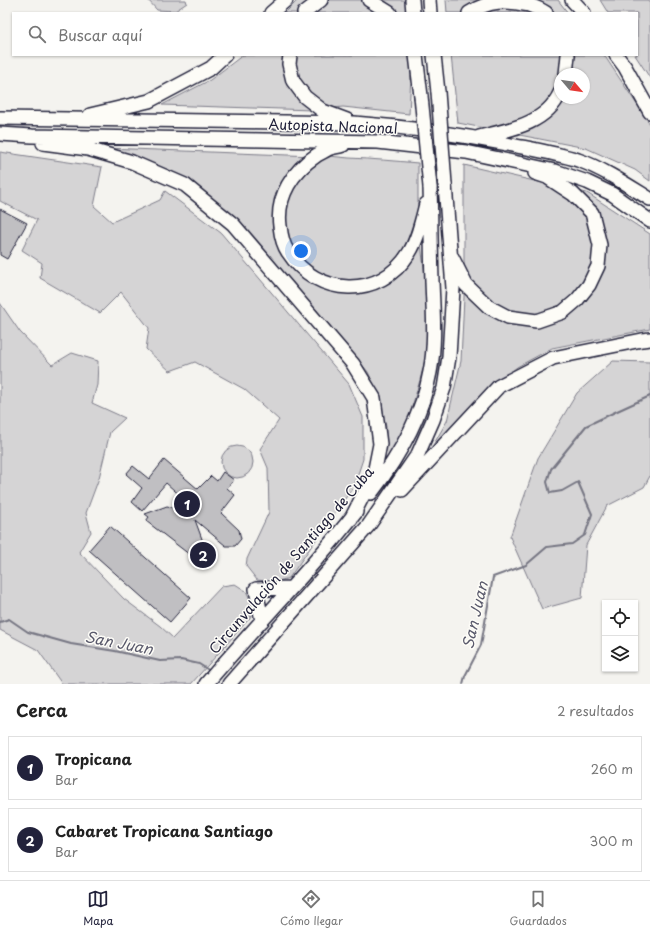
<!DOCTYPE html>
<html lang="es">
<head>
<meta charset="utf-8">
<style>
  :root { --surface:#fff; --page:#f2f2f2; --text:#222; --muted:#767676; --line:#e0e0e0; --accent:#22223b }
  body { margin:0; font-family:"Playpen Sans",sans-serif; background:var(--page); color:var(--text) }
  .controls { position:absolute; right:12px; bottom:12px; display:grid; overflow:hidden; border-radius:0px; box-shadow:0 1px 3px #0004 }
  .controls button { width:36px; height:36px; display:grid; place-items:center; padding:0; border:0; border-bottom:1px solid var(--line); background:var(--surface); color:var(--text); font:20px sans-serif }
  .compass { position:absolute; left:554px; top:68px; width:36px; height:36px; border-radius:50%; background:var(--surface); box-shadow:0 1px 3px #0004; rotate:119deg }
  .you { position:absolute; left:301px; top:251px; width:14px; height:14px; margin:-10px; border:3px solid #fff; border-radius:50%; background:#1a73e8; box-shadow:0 0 0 6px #1a73e833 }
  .badge { display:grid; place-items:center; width:26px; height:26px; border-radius:50%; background:var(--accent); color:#fff; font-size:13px; font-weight:700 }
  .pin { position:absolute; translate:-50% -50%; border:2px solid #fff; box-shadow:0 1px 4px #0006 }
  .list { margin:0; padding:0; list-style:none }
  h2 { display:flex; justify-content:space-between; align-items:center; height:52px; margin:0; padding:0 16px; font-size:17px }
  h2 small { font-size:13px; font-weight:400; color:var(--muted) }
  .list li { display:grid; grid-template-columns:26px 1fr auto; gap:12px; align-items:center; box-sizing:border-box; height:64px; margin:0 8px 8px; padding:0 8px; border:1px solid var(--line); border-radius:0px }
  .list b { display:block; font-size:15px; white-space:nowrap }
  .list p { margin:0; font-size:13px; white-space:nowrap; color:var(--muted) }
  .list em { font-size:13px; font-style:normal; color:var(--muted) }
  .icon { flex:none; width:22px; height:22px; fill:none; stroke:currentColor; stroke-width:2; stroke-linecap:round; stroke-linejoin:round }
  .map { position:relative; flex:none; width:650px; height:684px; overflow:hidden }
  .search { position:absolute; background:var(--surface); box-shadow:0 1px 3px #0004; left:12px; right:12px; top:12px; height:44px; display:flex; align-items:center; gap:10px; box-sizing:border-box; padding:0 14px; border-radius:0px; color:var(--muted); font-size:15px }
  .sheet { height:196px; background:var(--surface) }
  nav { display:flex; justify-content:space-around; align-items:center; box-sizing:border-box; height:56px; border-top:1px solid var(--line); background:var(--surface); font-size:11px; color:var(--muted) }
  nav a { display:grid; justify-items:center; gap:2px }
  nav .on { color:var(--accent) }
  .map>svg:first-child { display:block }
  .green { fill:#d5d4d5; stroke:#7c7b88; fill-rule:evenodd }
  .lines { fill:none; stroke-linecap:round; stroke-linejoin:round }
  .stream { stroke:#757582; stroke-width:2 }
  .building { fill:#c0bfc2; stroke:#22223b }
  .highway-casing { stroke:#22223b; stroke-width:16 }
  .highway { stroke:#fdfcf7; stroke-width:13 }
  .highway-bridge-casing { stroke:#22223b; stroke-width:16; stroke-linecap:butt }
  .highway-bridge { stroke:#fdfcf7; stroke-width:13 }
  .labels { text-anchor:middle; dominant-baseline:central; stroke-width:3; stroke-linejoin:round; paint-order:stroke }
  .street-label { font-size:14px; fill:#22223b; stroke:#fdfcf7 }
  .water-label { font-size:15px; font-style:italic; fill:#59596b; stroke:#fdfcf7 }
</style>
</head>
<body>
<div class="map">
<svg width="650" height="684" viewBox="0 0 650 684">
  <rect width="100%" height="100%" fill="#f4f3ef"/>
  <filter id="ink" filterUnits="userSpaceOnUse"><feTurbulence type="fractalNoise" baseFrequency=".025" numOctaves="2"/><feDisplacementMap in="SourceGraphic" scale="8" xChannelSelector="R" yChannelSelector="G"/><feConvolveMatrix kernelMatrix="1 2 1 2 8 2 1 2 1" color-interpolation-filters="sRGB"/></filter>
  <g filter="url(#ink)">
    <path class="green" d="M148 0H186L187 3 175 11 157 10Z
      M298 0H405L406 13H285Z
      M446 0H558L568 13H447Z
      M600 0H650V78L635 55H637V13H608Z
      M243 55H412L409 114 343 107 312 110 162 105 210 80Z
      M451 55H604L650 124V181L635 170 586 148 458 123ZM560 74H584V98H560Z
      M105 148 314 156C326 155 337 157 349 158 372 159 395 161 418 163V221L427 292V352L420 380 409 417 399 441 385 464 386 427 380 397 368 372 332 328 271 257 235 218Z
      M0 152 102 167 94 206 112 222 160 200 165 191 221 233 349 384 363 417V459L354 486 289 578 275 582 257 580 246 566 247 559 269 512 268 468 260 449 279 420 244 389 195 362 170 371 146 349 149 328 121 292 100 313 40 278 42 263 22 250 37 220 0 201Z
      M464 165 587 193 650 234V329L552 348 517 367 489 390 425 459 447 421 461 361 464 297Z
      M0 303 20 332 52 365 72 353 98 361 97 385 92 403 125 418 110 432 99 478 86 513 91 532 79 552 124 599 160 626 173 638 222 586 235 584 246 591 253 605 250 618 191 684H62L38 650 0 630Z
      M613 361 650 362V476L644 487 607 506 586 545 582 598 542 609 510 537 538 458 577 393Z
      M221 462a16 16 0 1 1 32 0a16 16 0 1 1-32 0Z"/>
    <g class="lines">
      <path class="stream" d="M0 622 9 619 28 632 71 644 115 651 160 661 181 660 199 664 210 671
        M463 684 465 676 481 645 493 577 526 565 547 547 572 544 585 535 592 514 578 482 562 491 550 493 547 482 551 469 586 426 615 412 650 396"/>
    </g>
    <path class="building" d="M0 209 27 223 7 259 0 255Z
      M164 460 198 489 211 476 217 481 223 472 234 480 227 488 235 495 221 513 239 530 241 539 235 546H226L195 520 202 539 200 546 190 555 146 521 149 517 145 514 167 506 175 508 183 498 166 483 142 511 132 502 142 488 126 474 133 466 149 479Z
      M110 526 191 598 170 622 89 550Z"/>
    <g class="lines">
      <g class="highway-casing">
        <path id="highway" d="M369 0 390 13
          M412 0 413 13
          M429 0 430 13
          M572 0 584 13
          M271 13 286 0
          M304 13 321 0
          M469 13C490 0 505 0 529 5 535 7 540 9 546 13
          M290 55 289 64 293 81 305 97 323 111 347 120
          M416 55 421 96
          M434 55 438 92
          M616 55 625 67 650 112
          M566 74 568 55
          M90 115 149 101 211 68 225 55
          M0 118 354 123C406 127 457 134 507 144 531 149 555 153 578 160 602 168 629 186 650 199
          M0 134 32 136 378 142 466 152 555 171 587 182 612 194 650 221
          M479 137C509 130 546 124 560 93
          M43 143 88 149 132 162 185 185 233 224 353 364 374 398 380 444 374 474 351 519
          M343 145C338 147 332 147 328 149 324 151 321 153 317 155 293 171 276 196 280 226 281 235 283 245 288 252 317 297 380 300 409 253 418 239 422 220 426 204
          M452 257 466 285 489 307 508 317 537 321 563 312 577 300 589 285 598 266 600 245 592 213 573 194 547 177 535 173
          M402 490 499 386 553 358 642 340 650 339
          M371 493C398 458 422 417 430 372 436 342 433 311 432 281 431 249 431 218 430 187
          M262 621 256 589 291 588
          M206 684C255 626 309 572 356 512
          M229 684 369 525 418 454 433 420 444 388 449 357 453 288 445 184"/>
      </g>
      <use href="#highway" class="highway"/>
      <g class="highway-bridge-casing">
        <path id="highway-bridge" d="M438 92 445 184
          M421 96 430 187"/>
      </g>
      <use href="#highway-bridge" class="highway-bridge"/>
    </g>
  </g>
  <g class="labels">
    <g class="street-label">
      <text transform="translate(333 126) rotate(2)">Autopista Nacional</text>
      <text transform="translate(291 560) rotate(-49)">Circunvalación de Santiago de Cuba</text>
    </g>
    <g class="water-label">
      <text transform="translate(474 615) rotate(-77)">San Juan</text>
      <text transform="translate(119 642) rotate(11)">San Juan</text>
    </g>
  </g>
</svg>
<div class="controls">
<button><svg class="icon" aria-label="locate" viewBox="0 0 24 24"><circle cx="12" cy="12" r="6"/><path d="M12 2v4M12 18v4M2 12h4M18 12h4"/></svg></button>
<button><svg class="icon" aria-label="layers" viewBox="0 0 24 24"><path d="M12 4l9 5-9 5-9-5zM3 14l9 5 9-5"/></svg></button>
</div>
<svg class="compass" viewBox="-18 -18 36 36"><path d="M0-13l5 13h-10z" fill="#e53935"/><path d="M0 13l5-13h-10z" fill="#767676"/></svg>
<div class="you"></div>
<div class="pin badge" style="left:187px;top:504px">1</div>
<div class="pin badge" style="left:203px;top:555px">2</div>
<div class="search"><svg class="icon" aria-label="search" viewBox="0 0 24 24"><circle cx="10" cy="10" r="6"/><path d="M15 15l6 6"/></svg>Buscar aquí</div>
</div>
<section class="sheet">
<h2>Cerca<small>2 resultados</small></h2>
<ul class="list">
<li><span class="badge">1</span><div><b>Tropicana</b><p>Bar</p></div><em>260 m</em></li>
<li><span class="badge">2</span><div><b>Cabaret Tropicana Santiago</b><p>Bar</p></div><em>300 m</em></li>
</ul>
</section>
<nav>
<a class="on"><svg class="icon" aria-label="map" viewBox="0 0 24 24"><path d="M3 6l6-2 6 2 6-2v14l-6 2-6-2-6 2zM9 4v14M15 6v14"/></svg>Mapa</a>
<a><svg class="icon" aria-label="directions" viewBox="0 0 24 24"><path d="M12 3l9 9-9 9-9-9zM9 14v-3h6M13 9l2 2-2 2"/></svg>Cómo llegar</a>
<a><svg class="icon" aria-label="saved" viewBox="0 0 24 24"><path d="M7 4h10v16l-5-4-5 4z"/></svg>Guardados</a>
</nav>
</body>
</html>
